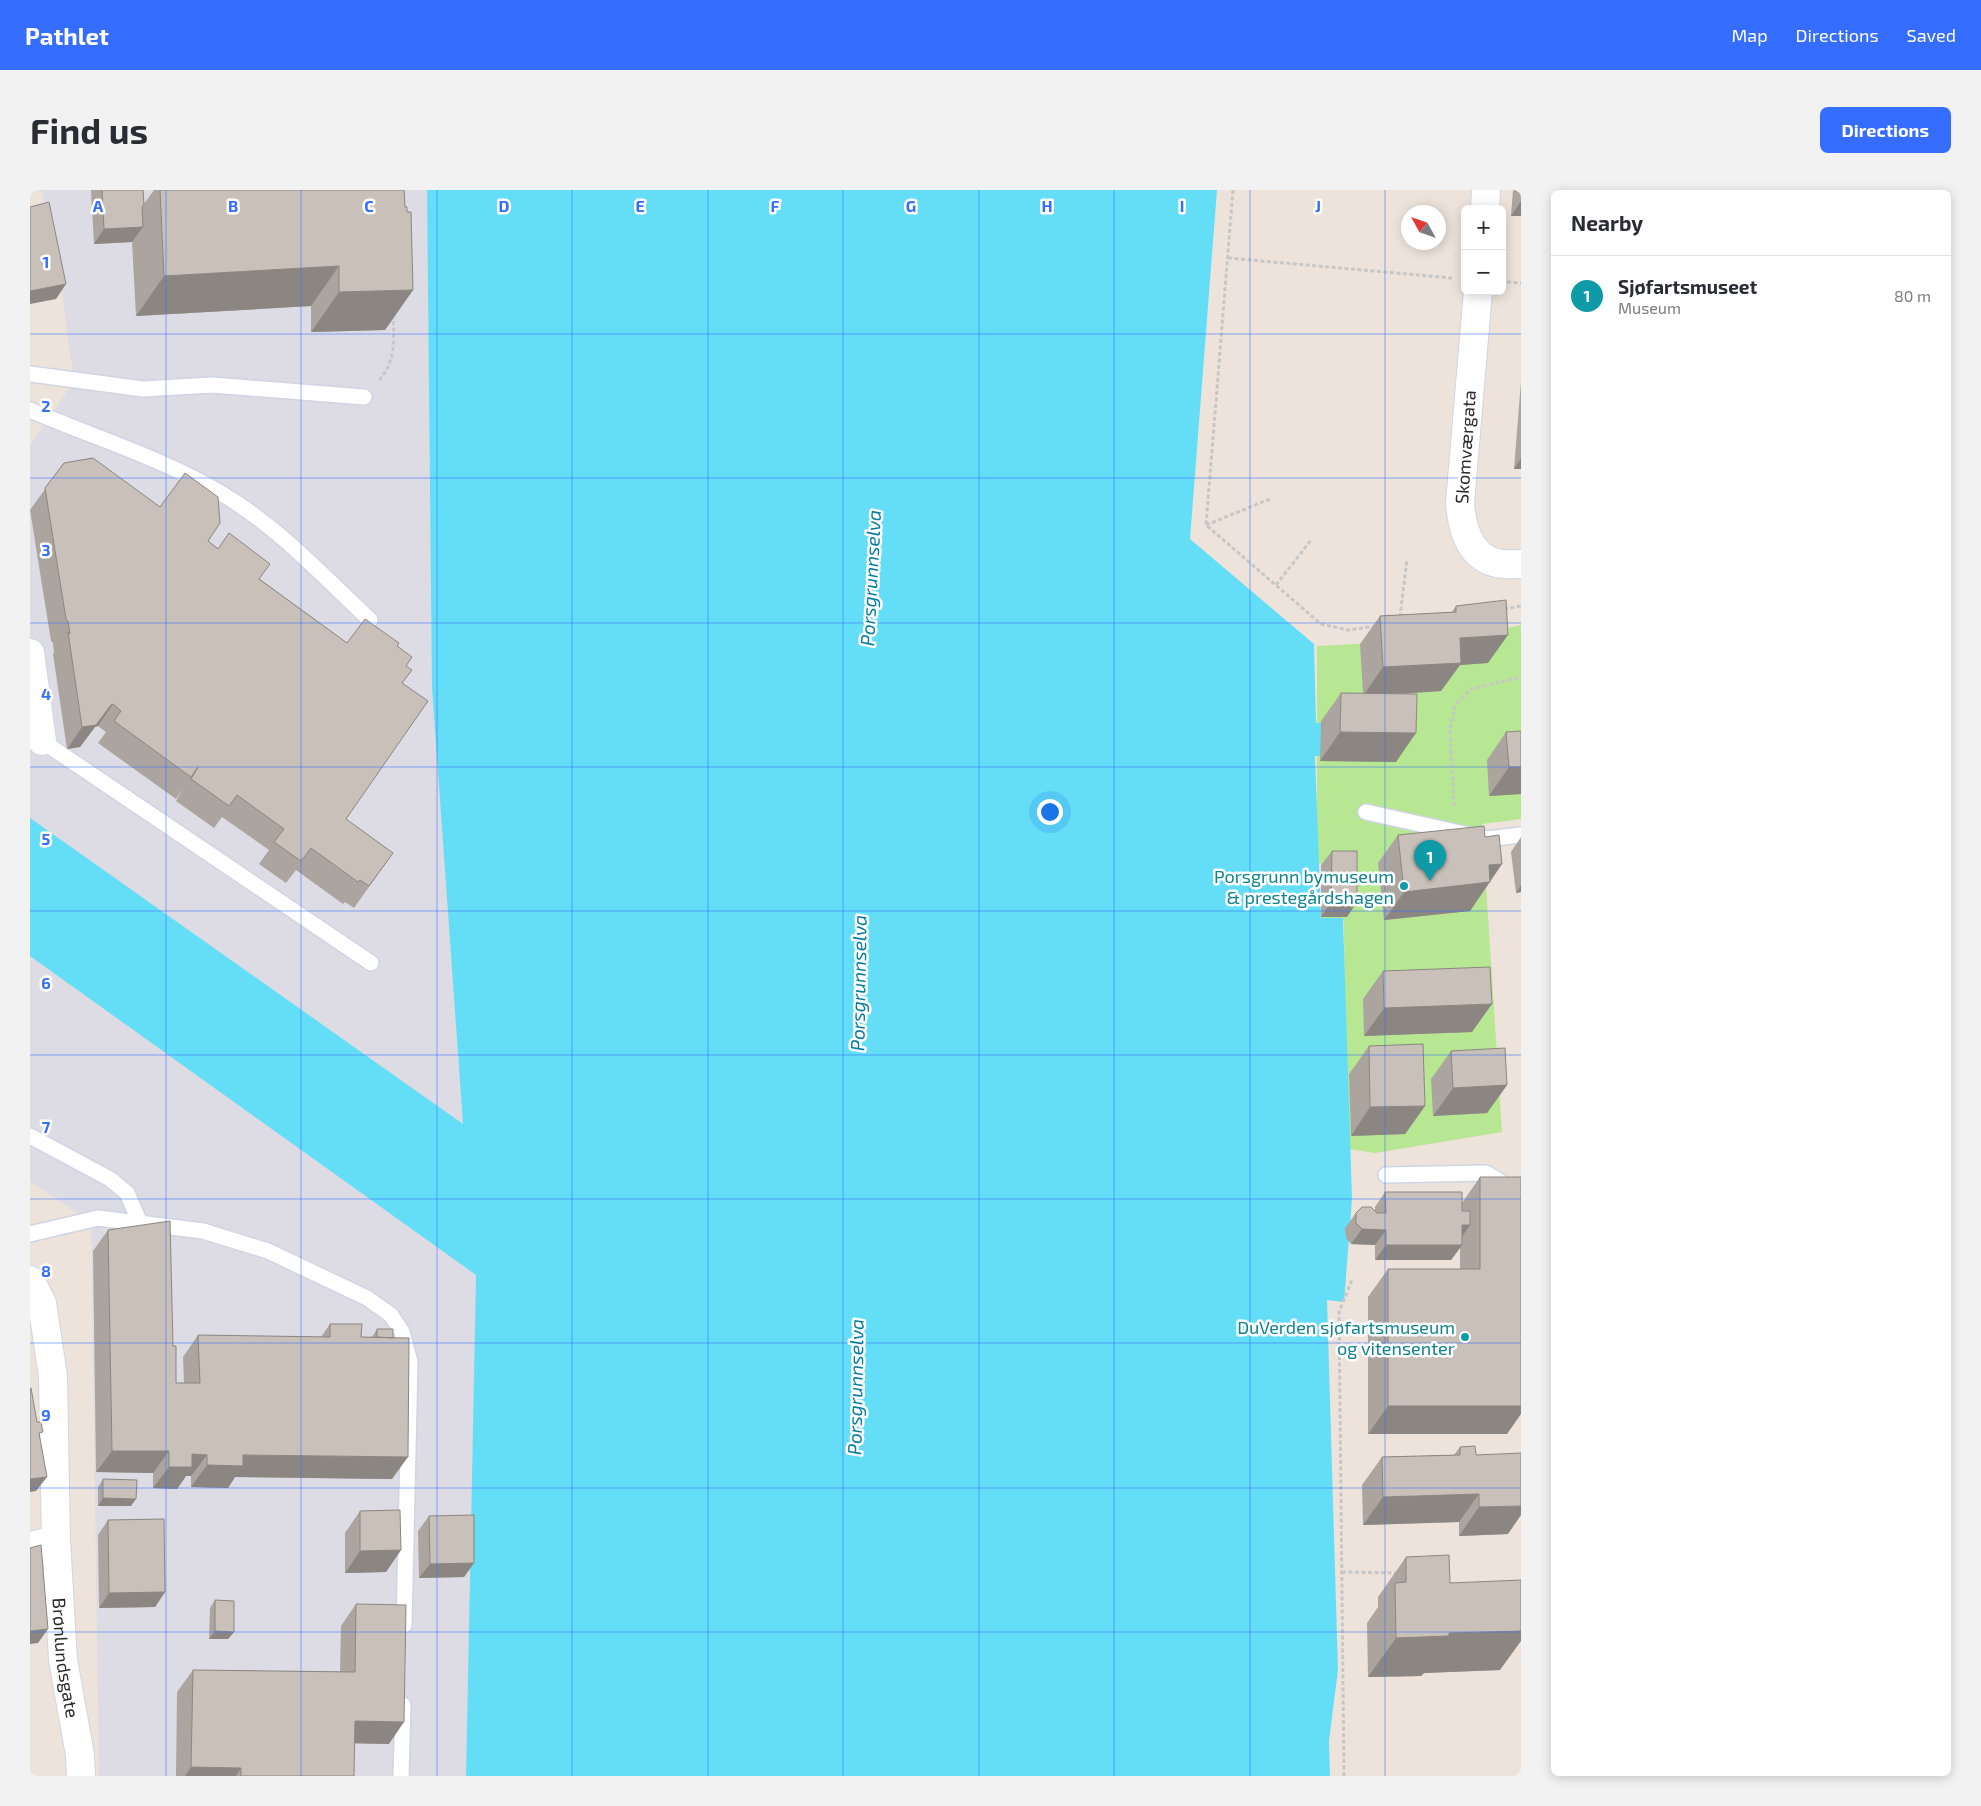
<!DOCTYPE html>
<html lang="en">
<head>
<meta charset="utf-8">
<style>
  :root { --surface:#fff; --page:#f2f2f3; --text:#2b2b33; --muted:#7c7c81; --line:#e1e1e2; --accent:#346dff }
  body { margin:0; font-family:"Exo 2",sans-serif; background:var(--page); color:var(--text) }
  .controls { position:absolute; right:15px; top:15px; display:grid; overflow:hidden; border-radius:8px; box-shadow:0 2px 12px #0003 }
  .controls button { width:45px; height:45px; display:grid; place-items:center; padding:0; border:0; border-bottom:1px solid var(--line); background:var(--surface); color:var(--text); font:25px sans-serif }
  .compass { position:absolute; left:1371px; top:15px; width:45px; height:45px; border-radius:50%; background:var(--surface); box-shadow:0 2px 12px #0003; rotate:310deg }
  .you { position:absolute; left:1019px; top:621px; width:18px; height:18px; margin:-12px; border:4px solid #fff; border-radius:50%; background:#1a73e8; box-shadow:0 0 0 8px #1a73e833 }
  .badge { display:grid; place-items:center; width:32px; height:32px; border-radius:50%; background:var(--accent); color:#fff; font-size:16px; font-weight:700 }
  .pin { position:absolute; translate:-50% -41px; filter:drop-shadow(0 1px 2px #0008) }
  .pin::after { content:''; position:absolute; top:26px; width:18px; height:15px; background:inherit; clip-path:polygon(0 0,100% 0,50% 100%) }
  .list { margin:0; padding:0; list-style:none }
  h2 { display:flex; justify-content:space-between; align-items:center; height:65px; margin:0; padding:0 20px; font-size:21px }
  h2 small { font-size:16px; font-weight:400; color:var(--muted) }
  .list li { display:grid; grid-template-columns:32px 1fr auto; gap:15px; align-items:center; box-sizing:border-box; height:80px; padding:0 20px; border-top:1px solid var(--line) }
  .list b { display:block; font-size:19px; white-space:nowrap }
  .list p { margin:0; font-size:16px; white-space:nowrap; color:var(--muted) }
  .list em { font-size:16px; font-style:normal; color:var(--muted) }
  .map { position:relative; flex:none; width:1491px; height:1586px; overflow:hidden; border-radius:8px }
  header { display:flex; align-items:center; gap:30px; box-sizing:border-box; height:70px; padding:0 25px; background:var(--accent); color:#fff }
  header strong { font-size:24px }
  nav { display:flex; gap:28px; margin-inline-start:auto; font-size:18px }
  .intro { display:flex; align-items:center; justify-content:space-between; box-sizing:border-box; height:120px; padding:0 30px }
  h1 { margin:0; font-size:35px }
  .button { padding:12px 22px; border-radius:8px; background:var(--accent); color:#fff; font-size:18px; font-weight:700 }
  main { display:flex; gap:30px; padding:0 30px }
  aside { flex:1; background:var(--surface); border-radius:8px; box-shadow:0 2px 12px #0003 }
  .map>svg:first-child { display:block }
  .industrial { fill:#dddbe4 }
  .green { fill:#b7e792 }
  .water { fill:#64def7 }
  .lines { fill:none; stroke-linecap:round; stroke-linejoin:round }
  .lane-casing { stroke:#cfd5e3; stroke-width:18 }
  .street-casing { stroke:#cfd5e3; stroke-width:30 }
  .path { stroke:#c7c7c7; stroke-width:3; stroke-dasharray:4 2.5; stroke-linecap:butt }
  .lane { stroke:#fff; stroke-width:15 }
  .street { stroke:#fff; stroke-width:28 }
  .wall { fill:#aca59f }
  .shaded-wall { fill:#8c8682 }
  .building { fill:#c8c0b9; stroke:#8c8682 }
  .grid { fill:none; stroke:#346dff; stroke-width:1; stroke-opacity:0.55 }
  .culture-dot { fill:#0f9aa8; stroke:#fff; stroke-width:2 }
  .labels { text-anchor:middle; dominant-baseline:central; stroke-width:5; stroke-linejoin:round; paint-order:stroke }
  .street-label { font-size:18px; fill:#292929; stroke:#fff }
  .culture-label { font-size:18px; fill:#0d838f; stroke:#fff; text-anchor:end }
  .water-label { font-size:19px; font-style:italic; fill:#047ba2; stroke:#fff }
  .grid-label { font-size:16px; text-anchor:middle; font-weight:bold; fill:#346dff; stroke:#fff; stroke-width:5; stroke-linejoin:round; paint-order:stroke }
</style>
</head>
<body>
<header>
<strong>Pathlet</strong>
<nav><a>Map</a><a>Directions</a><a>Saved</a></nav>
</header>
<div class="intro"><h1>Find us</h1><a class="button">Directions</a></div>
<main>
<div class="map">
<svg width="1491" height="1586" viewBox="0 0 1491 1586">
  <rect width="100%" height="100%" fill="#ede3da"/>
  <path class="industrial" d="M11 0H397L402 498 433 935 410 919 430 1074 446 1085 436 1586H69L61 1032 0 991V256L44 191 27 66Z"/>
  <path class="green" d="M1491 435V629L1452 634 1472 942 1345 963 1319 959 1315 871 1314 731 1291 730 1292 674 1287 673V456L1424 449Z"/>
  <path class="water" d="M397 0H1187L1160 349 1284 454 1286 533 1315 530 1317 563 1285 566 1291 728H1313L1322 1009 1314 1112 1297 1110 1308 1480 1299 1551 1300 1586H436L446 1085 0 766V628L433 934 402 498Z"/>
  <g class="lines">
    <g class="lane-casing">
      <path id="lane" d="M0 184 113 199 182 195 334 207
        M0 220C63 247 129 267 189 302 246 335 292 385 340 430
        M12 551 341 773
        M1336 622 1457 649 1491 645
        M0 946 80 989 97 1003 110 1033
        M1356 985 1456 983 1471 992 1484 1003 1491 1014
        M0 1044 68 1028 173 1041 238 1061 337 1108 361 1125 372 1142 380 1172 374 1435
        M371 1586 373 1515"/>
    </g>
    <g class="street-casing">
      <g id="street">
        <path d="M1455 19 1456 0"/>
        <path d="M1448 101 1430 313C1432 338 1439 367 1467 373 1474 375 1483 374 1491 374"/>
        <path d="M0 463 12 551"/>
        <path id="s1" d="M0 1090 12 1113 23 1186 26 1350 33 1470 50 1565 51 1586"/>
        <path d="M0 1356 26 1350"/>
      </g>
    </g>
    <path class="path" d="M1203 0 1176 335 1291 434 1318 440 1347 436
      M1198 68 1422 88
      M1477 92 1491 93
      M349 190C366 172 364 148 363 125
      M1176 335 1240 309
      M1246 395 1282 349
      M1474 419 1491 416
      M1370 427 1377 369
      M1424 616 1420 539 1425 515 1441 499 1491 487
      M1312 1382 1369 1383
      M1314 1586 1309 1122 1322 1090"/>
    <use href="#lane" class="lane"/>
    <use href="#street" class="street"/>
  </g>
  <path class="wall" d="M61 0H113L114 14 124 0H374L375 17 383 100 355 140 281 142V116L106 126 102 52 64 54Z
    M1483 0H1491V26H1481Z
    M1491 191V279H1484Z
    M34 273 178 351 317 453 367 456 376 476 373 493 316 629 363 663 324 718 315 712 313 714 266 680 256 693 229 674 239 660 192 627 184 638 146 611 153 598 146 609 68 553 76 542 68 536 65 537 50 557 37 559 23 464 24 462 23 453 21 451 0 320Z
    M1426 416 1458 473 1430 475 1411 501 1370 504 1366 572 1290 571 1291 531 1311 503H1333L1330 454 1350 426 1422 422Z
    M1491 541V604L1459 606 1457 570 1476 542Z
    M1368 645 1455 647 1472 674 1440 721 1354 730 1348 673Z
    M1491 647V702L1486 703 1481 662Z
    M1302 661 1317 727H1291V675Z
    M1353 781 1442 842 1334 846 1333 809Z
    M1339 856 1395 916 1375 944 1321 946 1319 884Z
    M1421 861 1477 895 1457 923 1403 926 1401 889Z
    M1450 987 1477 1244H1338V1107L1358 1079H1430V1058L1421 1070H1345V1055L1321 1054 1316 1048 1315 1038 1326 1023 1345 1021V1017L1355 1002 1432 1013Z
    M78 1040 143 1156 146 1193H154L153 1167 168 1145 291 1147 300 1134 331 1147H342L347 1139 362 1289 205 1287 198 1298 161 1297V1286H156L147 1299 123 1298V1283L66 1282 63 1061Z
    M1430 1257 1446 1265 1478 1344 1429 1346V1332L1333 1335 1332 1295 1352 1267 1424 1265Z
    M73 1289 101 1316H68V1297Z
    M330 1321 371 1360 356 1382 315 1383V1343Z
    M399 1326 444 1373 434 1387 389 1388 388 1341Z
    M78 1330 135 1402 125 1417 69 1418 68 1345Z
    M1376 1367 1420 1393 1470 1480 1394 1483 1391 1486 1338 1487 1337 1433 1348 1417V1407Z
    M185 1410 204 1442 198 1449H179L180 1418Z
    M326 1414 359 1554 324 1553V1586H146L147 1502 163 1480 310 1482 311 1436Z"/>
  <path class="shaded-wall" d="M1491 11V26H1481Z
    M113 37 102 52 64 54 74 39Z
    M309 76 281 116 106 126 134 86Z
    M36 94 26 109 0 114V101Z
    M383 100 355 140 281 142 309 102Z
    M1491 268V279H1484Z
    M1478 445 1458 473 1430 475 1411 501 1333 506 1353 477 1430 448Z
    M83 514 68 536 65 537 50 557 37 559 52 537Z
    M1310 542 1386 543 1366 572 1290 571Z
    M1479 577H1491V604L1459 606Z
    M1472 674 1440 721 1354 730 1374 702 1459 675Z
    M1491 695V702L1486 703Z
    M1301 712H1327L1317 727H1291Z
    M1462 814 1442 842 1334 846 1354 818Z
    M1477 895 1457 923 1403 926 1423 898Z
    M1395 916 1375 944 1321 946 1340 917Z
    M1432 1035H1440L1430 1050Z
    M1332 1039 1356 1040 1345 1055 1321 1054Z
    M1356 1055H1432L1421 1070H1345Z
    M1358 1216H1491V1224L1477 1244H1338Z
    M82 1261H139L123 1283 66 1282Z
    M162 1264 177 1265 161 1286H156L147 1299 123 1298 139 1277Z
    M213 1265 378 1267 362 1289 205 1287 198 1298 161 1297 177 1275Z
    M17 1287 6 1301 0 1302V1289Z
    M1449 1304 1429 1332 1333 1335 1353 1307Z
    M73 1308 106 1309 101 1316H68Z
    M1491 1316V1325L1478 1344 1429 1346 1449 1317Z
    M371 1360 356 1382 315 1383 330 1361Z
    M444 1373 434 1387 389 1388 400 1374Z
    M135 1402 125 1417 69 1418 79 1403Z
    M18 1439 8 1453 0 1454V1441Z
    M185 1441 204 1442 198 1449H179Z
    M1491 1441V1451L1470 1480 1394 1483 1391 1486 1338 1487 1366 1448 1419 1443Z
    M325 1531 374 1532 359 1554 309 1553Z
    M161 1577 211 1578 206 1586H155Z"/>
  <path class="building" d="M72 0H113L114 14 112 17 113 37 74 39Z
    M130 0H374L375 17H377V22H381L383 100 309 102V76L134 86Z
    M19 12 36 94 0 101V17Z
    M63 268 130 317 155 283 188 307 190 333 178 351 188 359 199 343 240 374 229 389 317 453 335 429 369 453 367 456 382 467 376 476 382 480 372 493 398 511 316 629 363 663 339 696 330 690 328 692 281 658 271 671 244 652 254 639 207 605 199 616 161 589 168 577 161 587 84 531 91 521 83 514 81 515 66 535 52 537 38 442 40 444 38 431 36 429 15 298 34 273Z
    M1476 410 1478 445 1430 448 1431 473 1353 477 1350 426 1426 422V416Z
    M1311 503 1387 504 1386 543 1310 542Z
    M1491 541V577H1479L1476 542Z
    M1454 636 1455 647 1469 645 1472 674 1459 675 1460 692 1374 702 1368 645Z
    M1302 661H1327V712H1301Z
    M1460 777 1462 814 1354 818 1353 781Z
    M1393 854 1395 916 1340 917 1339 856Z
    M1475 858 1477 895 1423 898 1421 861Z
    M1450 987H1491V1216H1358V1079H1450Z
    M1355 1002H1432V1021H1440V1035H1432V1055H1356V1040L1332 1039 1326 1033V1023L1332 1017H1341L1347 1023H1356Z
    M140 1031 143 1156H146V1193H170L168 1145 300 1147V1134H332L331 1147 379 1148 378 1267 213 1265V1276L177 1275V1265L162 1264V1277H139V1261H82L78 1040Z
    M347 1139H363V1148L347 1147Z
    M0 1198H1L7 1232H11L13 1242 9 1243 17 1287 0 1289Z
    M1445 1256 1446 1265 1491 1263V1316L1449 1317V1304L1353 1307 1352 1267 1430 1265V1257Z
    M73 1289 107 1290 106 1309 73 1308Z
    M370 1320 371 1360 330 1361V1321Z
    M444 1325V1373L400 1374 399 1326Z
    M134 1329 135 1402 79 1403 78 1330Z
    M11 1355 18 1439 0 1441V1358Z
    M1419 1365 1420 1393 1491 1390V1441L1419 1443V1446L1366 1448 1365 1393 1376 1392V1367Z
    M185 1410 204 1411V1442L185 1441Z
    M326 1414 376 1415 374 1532 325 1531 324 1586H211V1578L161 1577 163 1480 325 1482Z"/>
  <path class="grid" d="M136 0V1586M271 0V1586M407 0V1586M542 0V1586M678 0V1586M813 0V1586M949 0V1586M1084 0V1586M1220 0V1586M1355 0V1586M0 144H1491M0 288H1491M0 433H1491M0 577H1491M0 721H1491M0 865H1491M0 1009H1491M0 1153H1491M0 1298H1491M0 1442H1491"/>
  <g class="culture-dot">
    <circle cx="1374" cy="696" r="5"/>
    <circle cx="1435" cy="1147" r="5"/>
  </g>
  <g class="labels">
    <g class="street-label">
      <text transform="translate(1435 257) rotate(-86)">Skomværgata</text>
      <text stroke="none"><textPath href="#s1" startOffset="382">Brønlundsgate</textPath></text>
    </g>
    <g class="culture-label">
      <text x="1364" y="686">Porsgrunn bymuseum<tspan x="1364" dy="21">&amp; prestegårdshagen</tspan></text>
      <text x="1425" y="1137">DuVerden sjøfartsmuseum<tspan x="1425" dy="21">og vitensenter</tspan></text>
    </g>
    <g class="water-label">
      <text transform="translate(840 388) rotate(-87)">Porsgrunnselva</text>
      <text transform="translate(828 793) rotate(-89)">Porsgrunnselva</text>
      <text transform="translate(825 1197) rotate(-89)">Porsgrunnselva</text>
    </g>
  </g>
  <g class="grid-label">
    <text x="68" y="22">A</text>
    <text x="203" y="22">B</text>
    <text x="339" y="22">C</text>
    <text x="474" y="22">D</text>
    <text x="610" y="22">E</text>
    <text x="745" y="22">F</text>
    <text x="881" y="22">G</text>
    <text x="1017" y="22">H</text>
    <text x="1152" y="22">I</text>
    <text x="1288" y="22">J</text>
    <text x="16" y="78">1</text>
    <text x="16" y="222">2</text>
    <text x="16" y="366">3</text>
    <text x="16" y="510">4</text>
    <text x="16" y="655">5</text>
    <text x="16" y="799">6</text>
    <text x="16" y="943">7</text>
    <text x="16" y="1087">8</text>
    <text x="16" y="1231">9</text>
  </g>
</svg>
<div class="controls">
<button>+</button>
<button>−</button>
</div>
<svg class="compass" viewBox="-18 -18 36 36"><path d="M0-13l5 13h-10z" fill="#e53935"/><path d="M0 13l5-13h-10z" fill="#7c7c81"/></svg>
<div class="you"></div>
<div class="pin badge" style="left:1400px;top:691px;background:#0f9aa8">1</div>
</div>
<aside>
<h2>Nearby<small></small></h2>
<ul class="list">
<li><span class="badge" style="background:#0f9aa8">1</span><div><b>Sjøfartsmuseet</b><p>Museum</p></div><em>80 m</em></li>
</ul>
</aside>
</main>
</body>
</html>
